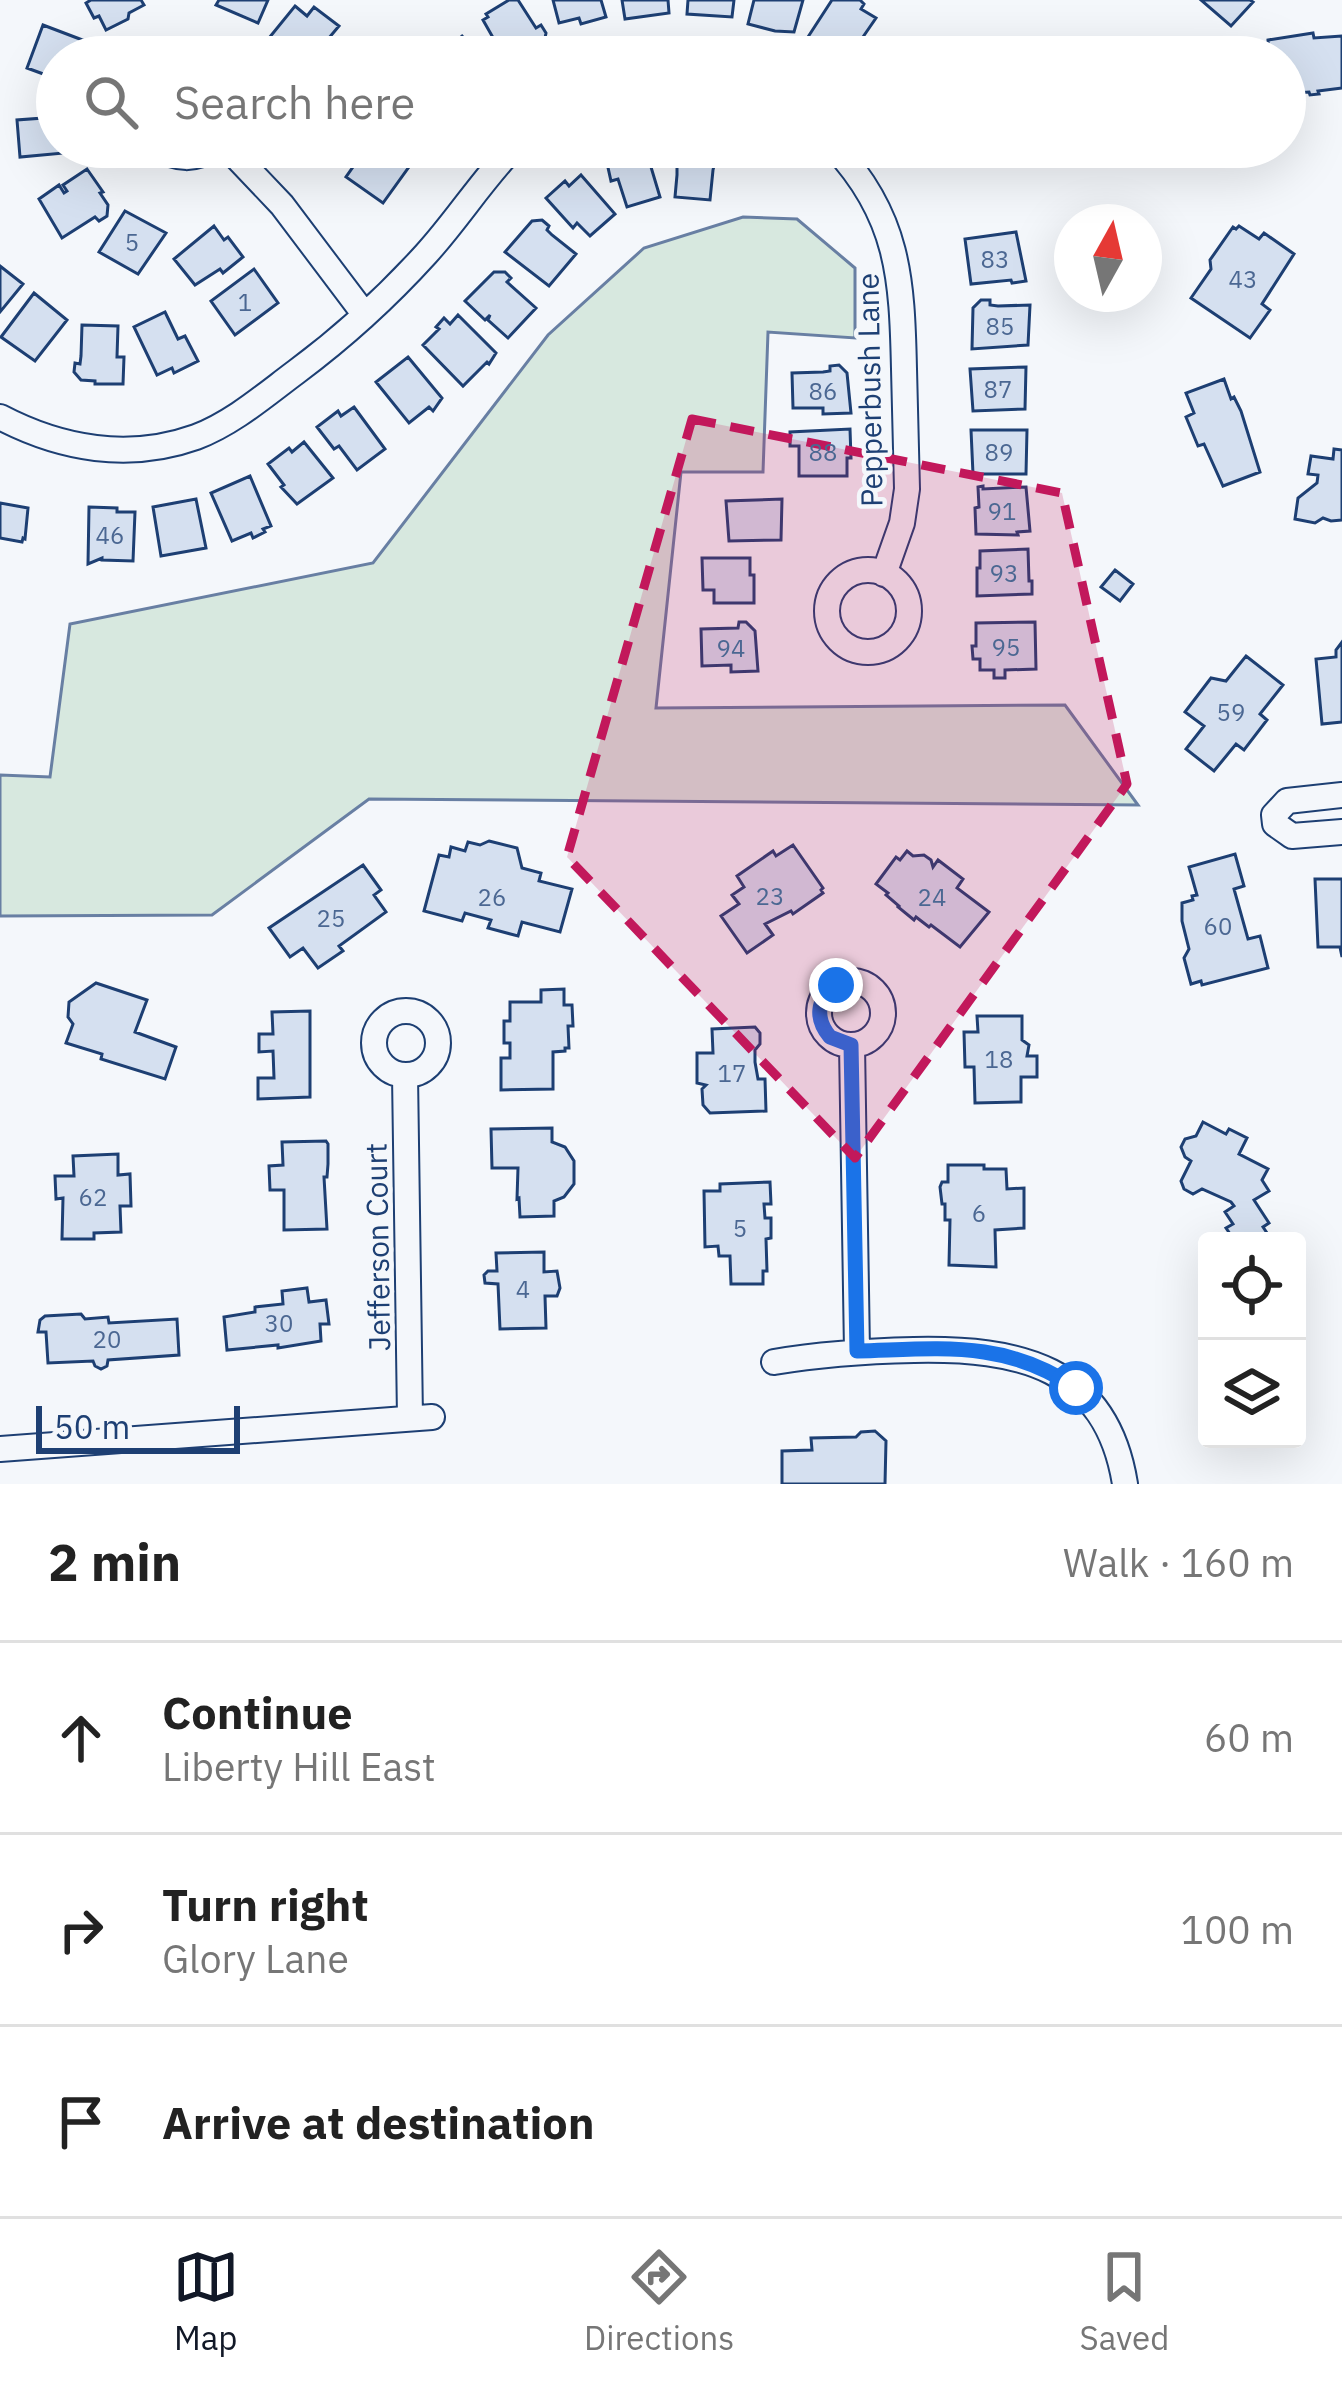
<!DOCTYPE html>
<html lang="en">
<head>
<meta charset="utf-8">
<style>
  :root { --surface:#fff; --page:#f2f2f2; --text:#222; --muted:#767676; --line:#e0e0e0; --accent:#111827 }
  body { margin:0; font-family:"IBM Plex Sans",sans-serif; background:var(--page); color:var(--text) }
  .controls { position:absolute; right:36px; bottom:36px; display:grid; overflow:hidden; border-radius:12px; box-shadow:0 12px 48px #0002 }
  .controls button { width:108px; height:108px; display:grid; place-items:center; padding:0; border:0; border-bottom:3px solid var(--line); background:var(--surface); color:var(--text); font:60px sans-serif }
  .compass { position:absolute; left:1054px; top:204px; width:108px; height:108px; border-radius:50%; background:var(--surface); box-shadow:0 12px 48px #0002; rotate:8deg }
  .scale { position:absolute; left:36px; bottom:30px; width:204px; box-sizing:border-box; padding-left:12px; border:6px solid #1d3f73; border-top:0; font-size:33px; line-height:42px; white-space:nowrap; color:#1d3f73; -webkit-text-stroke:9px #f4f7fb; paint-order:stroke }
  .stop { position:absolute; width:36px; height:36px; margin:-27px; border:9px solid #1a73e8; border-radius:50%; background:#fff }
  .stop.end { background:#1a73e8; border-color:#fff; box-shadow:0 3px 12px #0008 }
  .list { margin:0; padding:0; list-style:none }
  h2 { display:flex; justify-content:space-between; align-items:center; height:156px; margin:0; padding:0 48px; font-size:51px }
  h2 small { font-size:39px; font-weight:400; color:var(--muted) }
  .list li { display:grid; grid-template-columns:78px 1fr auto; gap:36px; align-items:center; box-sizing:border-box; height:192px; padding:0 48px; border-top:3px solid var(--line) }
  .list b { display:block; font-size:45px; white-space:nowrap }
  .list p { margin:0; font-size:39px; white-space:nowrap; color:var(--muted) }
  .list em { font-size:39px; font-style:normal; color:var(--muted) }
  .icon { flex:none; width:66px; height:66px; fill:none; stroke:currentColor; stroke-width:2; stroke-linecap:round; stroke-linejoin:round }
  .map { position:relative; flex:none; width:1342px; height:1484px; overflow:hidden }
  .search { position:absolute; background:var(--surface); box-shadow:0 12px 48px #0002; left:36px; right:36px; top:36px; height:132px; display:flex; align-items:center; gap:30px; box-sizing:border-box; padding:0 42px; border-radius:66px; color:var(--muted); font-size:45px }
  .sheet { height:732px; background:var(--surface) }
  nav { display:flex; justify-content:space-around; align-items:center; box-sizing:border-box; height:168px; border-top:3px solid var(--line); background:var(--surface); font-size:33px; color:var(--muted) }
  nav a { display:grid; justify-items:center; gap:6px }
  nav .on { color:var(--accent) }
  .map>svg:first-child { display:block }
  .green { fill:#d7e8df; stroke:#687fa3; stroke-width:3 }
  .building { fill:#d5e0f0; stroke:#1d3f73; stroke-width:3 }
  .lines { fill:none; stroke-linecap:round; stroke-linejoin:round }
  .street-casing { stroke:#1d3f73; stroke-width:28 }
  .street { stroke:#f4f7fb; stroke-width:24 }
  .route { stroke:#1a73e8; stroke-width:15 }
  .marked { fill:#c2185b; fill-opacity:0.2; stroke:#c2185b; stroke-width:9; stroke-dasharray:24 15; stroke-linejoin:round }
  .labels { text-anchor:middle; dominant-baseline:central; stroke-width:9; stroke-linejoin:round; paint-order:stroke }
  .number-label { font-size:24px; fill:#4b6792 }
  .street-label { font-size:30px; fill:#1d3f73; stroke:#f4f7fb }
</style>
</head>
<body>
<div class="map">
<svg width="1342" height="1484" viewBox="0 0 1342 1484">
  <rect width="100%" height="100%" fill="#f4f7fb"/>
  <path class="green" d="M743 217 797 219 855 268V338L768 332 763 472H681L656 708 1065 705 1138 805 369 799 212 915 0 916V775L50 777 70 624 373 563 548 335 644 248Z"/>
  <path class="building" d="M91 0H141L144 5 129 13 128 19 106 30 99 16 94 18 86 3Z
    M219 0H268L258 23 216 5Z
    M509 0H518L536 28 541 25 546 33 544 43 526 57H504L483 20 488 17 486 14Z
    M553 0H601L606 17 581 24 579 18 559 23Z
    M622 0H668L669 13 625 19Z
    M688 0H734L732 17 687 14Z
    M754 0H803L794 32 775 31 748 24Z
    M832 0H860L864 4 861 9 876 18 854 50 857 53 855 57 829 56 806 40Z
    M1201 0H1250L1253 2 1231 26Z
    M295 6 307 16 314 7 339 26 313 57H293L269 38Z
    M43 25 93 44 89 57H57V79L27 68Z
    M1313 33 1314 38 1342 36V88L1318 91 1319 94 1310 95 1309 92 1294 93 1285 77V57H1269L1268 40Z
    M462 36 480 57H438L439 56Z
    M898 38 920 57H880Z
    M57 110V147H75V152L20 157 17 120 43 118V112Z
    M367 147H388L411 164 383 203 346 177Z
    M627 147 630 151 645 147 660 197 627 207 618 179 611 181 605 154Z
    M672 147H717L721 152 720 162H715L713 170 710 200 675 197 677 175V166L671 165Z
    M87 169 103 192 100 193 108 205 107 216 99 221 95 217 62 238 39 199 59 185 64 193 67 191 63 185Z
    M581 175 615 214 590 236 577 223 573 228 546 198 565 181 569 186Z
    M125 211 166 233 138 274 99 252Z
    M542 220 549 226 547 230 552 235 576 254 549 286 505 252 532 221Z
    M214 226 224 240 228 237 243 257 223 273 220 269 195 285 174 259Z
    M1239 226 1259 239 1264 233 1294 254 1262 304 1270 310 1250 338 1191 298 1211 269 1210 260 1233 227 1236 229Z
    M1016 232 1026 281 1012 283 1011 280 971 284 965 239Z
    M0 266 23 284 0 312Z
    M254 269 278 303 235 335 211 301Z
    M494 272H505L511 278 507 282 536 308 508 338 488 320 490 315 485 320 465 301Z
    M34 293 67 320 35 361 1 337Z
    M981 300H990V305L998 306 1030 305 1028 345 972 349 973 308Z
    M165 312 178 339 185 336 198 361 174 373 172 368 157 375 134 327Z
    M458 315 496 353 489 364 487 362 463 386 423 345 439 329 436 327 444 318 450 324Z
    M82 325 118 326 117 357H124L123 384H95V381L81 380 74 372 75 363 80 364 81 356Z
    M408 357 442 398 433 411 429 407 409 423 376 382Z
    M839 365 847 373 851 413 823 414V408H793L792 373 823 372 830 371V366Z
    M1026 367 1025 409 973 411 970 369Z
    M1224 379 1231 399 1234 397 1241 411 1260 472 1223 486 1204 444 1198 446 1186 417 1194 413 1186 393Z
    M354 407 385 449 357 470 339 446 334 449 317 427 338 411 341 416Z
    M850 429 851 458H847V476H799V446H790V432Z
    M971 430H1027L1026 474H973Z
    M304 442 333 478 297 504 281 487 284 485 268 464 289 448 292 452Z
    M1334 449 1342 450V520L1331 521 1323 518 1315 523 1295 519 1298 498 1317 483 1318 475 1308 474 1311 456 1333 459Z
    M250 476 271 526 263 529 265 532 253 538 251 533 232 541 211 493Z
    M983 486V489L1026 487 1030 531 1017 532 1018 535 976 534 975 508 979 507 978 487Z
    M196 499 206 548 161 556 153 507Z
    M782 499 781 540 729 541 726 501Z
    M0 503 28 508 25 539 23 538 22 542 0 538Z
    M89 507 117 508V512H135L133 561 102 560V558L88 564Z
    M1028 549 1029 581H1032V594L977 596V568H980V551Z
    M702 558H750V575H754V603H714V590H703Z
    M1115 570 1133 584 1120 601 1101 587Z
    M739 622H746L755 631 758 671 731 672V665L702 666 701 629 738 628Z
    M1035 622 1036 669 1005 670V678H994V670H980V659H973L972 646H976V623Z
    M1342 642V722L1322 724 1316 659 1336 657V650Z
    M1246 656 1283 685 1260 714 1267 720 1244 750 1236 744 1214 771 1186 749 1204 726 1185 712 1211 678 1226 681Z
    M489 841 517 848 522 868 541 873 539 881 572 889 560 932 522 922 518 936 488 928 491 920 465 913 462 921 424 911 439 855 449 857 451 847 465 851 468 842 480 845Z
    M793 845 823 888 821 890 823 893 793 914 791 911 765 924 773 935 747 953 721 916 739 904 732 895 744 887 737 876 773 851 776 856Z
    M907 851 913 856 924 855 931 860 933 867 938 860 963 879 957 888 989 912 960 947 931 925 929 927 916 917 914 920 898 907 899 906 886 895 888 893 876 884 896 857 900 860Z
    M1235 854 1244 886 1234 889 1248 939 1260 936 1268 968 1202 985 1201 981 1191 984 1184 958 1189 949 1182 921V903L1193 900 1192 896 1197 895 1189 867Z
    M363 865 381 890 374 895 386 912 339 946 343 951 318 968 303 948 290 957 269 928Z
    M1315 879H1342V957L1340 947H1318Z
    M96 983 147 1000 135 1032 176 1047 165 1079 101 1059 102 1054 66 1043 73 1024 68 1017 69 1002Z
    M564 989V1005H572L573 1026H568L569 1048H565V1051L553 1052V1089L501 1090V1058H510V1043H504V1021H510V1002H541V990Z
    M310 1011V1097L258 1099V1078H274L273 1051 259 1052V1034H273L272 1012Z
    M977 1016H1022V1040L1029 1045 1027 1056H1037V1077H1021V1102L975 1103 974 1067H965L964 1032H978Z
    M755 1027 760 1033V1044L755 1050V1062L758 1079H765L766 1111 710 1113 703 1105 702 1089 706 1085 697 1083V1053H713L712 1029Z
    M1203 1122 1226 1134 1229 1129 1247 1138 1239 1154 1268 1169 1262 1180 1269 1191 1254 1200 1269 1223 1263 1227 1271 1239 1268 1241H1235L1226 1228 1233 1224 1225 1212 1234 1206 1231 1202 1202 1189 1193 1194 1184 1189 1181 1181 1191 1161 1185 1157 1181 1147 1185 1139 1196 1136Z
    M552 1128V1142L565 1147 574 1161V1184L564 1197 554 1201V1216L520 1217 519 1198 517 1199 518 1168H492L491 1129Z
    M326 1141 328 1144V1164L327 1177H324L327 1229 284 1230V1190H270L269 1166 283 1165 282 1142Z
    M118 1154V1175L130 1174 131 1206H120L121 1232 94 1233V1239H62L63 1198 56 1199 55 1176H74L73 1156Z
    M948 1165H984V1169H1006L1007 1189 1024 1188V1228L995 1230 996 1267 949 1265 950 1220H945V1204H942L940 1187 942 1182H948Z
    M770 1182 771 1204H764L765 1218H771V1238L766 1239 767 1271H763V1284H731L730 1256H719L718 1246 705 1247 704 1191H720V1184Z
    M544 1252V1272L557 1271 560 1288 557 1296H545L546 1328 500 1329 498 1284 485 1283 484 1275 488 1271H497L496 1253Z
    M307 1288 309 1302 326 1300 329 1324H320L321 1341 278 1348V1345L227 1350 224 1317 255 1312V1307L283 1304 282 1291Z
    M81 1314 85 1319 108 1317 109 1323 177 1319 179 1355 108 1360 107 1366 101 1369 95 1366 93 1361 48 1363 46 1332H38L40 1320 45 1316Z
    M875 1431 886 1441 885 1484H782V1451L812 1450 811 1438 856 1437 861 1432Z"/>
  <g class="lines">
    <g class="street-casing">
      <path id="street" d="M158 147C176 160 196 161 213 147
        M227 147 282 205 365 315
        M834 147C899 216 902 279 904 369 905 409 906 449 907 489L902 523 884 574
        M0 417C61 449 129 461 196 437 233 423 265 395 296 372 343 337 387 297 426 254 457 220 482 180 514 147
        M827 611a41 41 0 1 1 82 0a41 41 0 1 1-82 0Z
        M1342 795 1287 801 1274 815 1275 824 1292 836 1342 832
        M819 1013a32 32 0 1 1 64 0a32 32 0 1 1-64 0Z
        M374 1043a32 32 0 1 1 64 0a32 32 0 1 1-64 0Z
        M852 1045 857 1351
        M405 1075 410 1418
        M774 1362C821 1354 867 1351 914 1350 1017 1348 1106 1365 1125 1484
        M0 1449 432 1417"/>
    </g>
    <use href="#street" class="street"/>
  </g>
  <g class="lines">
    <path class="route" d="M836 985C816 1000 815 1019 830 1037L851 1045 857 1351C940 1349 1004 1339 1076 1388"/>
  </g>
  <path class="marked" d="M692 419 1062 493 1127 784 855 1158 567 857Z"/>
  <g class="labels">
    <g class="number-label">
      <text x="132" y="242">5</text>
      <text x="995" y="259">83</text>
      <text x="1243" y="279">43</text>
      <text x="245" y="302">1</text>
      <text x="1000" y="326">85</text>
      <text x="998" y="389">87</text>
      <text x="823" y="391">86</text>
      <text x="823" y="452">88</text>
      <text x="999" y="452">89</text>
      <text x="1002" y="511">91</text>
      <text x="110" y="535">46</text>
      <text x="1004" y="573">93</text>
      <text x="1006" y="647">95</text>
      <text x="731" y="648">94</text>
      <text x="1231" y="712">59</text>
      <text x="770" y="896">23</text>
      <text x="492" y="897">26</text>
      <text x="932" y="897">24</text>
      <text x="331" y="918">25</text>
      <text x="1218" y="926">60</text>
      <text x="999" y="1059">18</text>
      <text x="732" y="1073">17</text>
      <text x="93" y="1197">62</text>
      <text x="979" y="1213">6</text>
      <text x="740" y="1228">5</text>
      <text x="523" y="1289">4</text>
      <text x="279" y="1323">30</text>
      <text x="107" y="1339">20</text>
    </g>
    <g class="street-label">
      <text transform="translate(869 390) rotate(-91)">Pepperbush Lane</text>
      <text transform="translate(377 1247) rotate(-91)">Jefferson Court</text>
    </g>
  </g>
</svg>
<div class="controls">
<button><svg class="icon" aria-label="locate" viewBox="0 0 24 24"><circle cx="12" cy="12" r="6"/><path d="M12 2v4M12 18v4M2 12h4M18 12h4"/></svg></button>
<button><svg class="icon" aria-label="layers" viewBox="0 0 24 24"><path d="M12 4l9 5-9 5-9-5zM3 14l9 5 9-5"/></svg></button>
</div>
<svg class="compass" viewBox="-18 -18 36 36"><path d="M0-13l5 13h-10z" fill="#e53935"/><path d="M0 13l5-13h-10z" fill="#767676"/></svg>
<div class="scale">50 m</div>
<div class="stop" style="left:1076px;top:1388px"></div>
<div class="stop end" style="left:836px;top:985px"></div>
<div class="search"><svg class="icon" aria-label="search" viewBox="0 0 24 24"><circle cx="10" cy="10" r="6"/><path d="M15 15l6 6"/></svg>Search here</div>
</div>
<section class="sheet">
<h2>2 min<small>Walk · 160 m</small></h2>
<ul class="list">
<li><svg class="icon" aria-label="ahead" viewBox="0 0 24 24"><path d="M12 20V5M6 11l6-6 6 6"/></svg><div><b>Continue</b><p>Liberty Hill East</p></div><em>60 m</em></li>
<li><svg class="icon" aria-label="right" viewBox="0 0 24 24"><path d="M7 20v-9h11M14 6l5 5-5 5"/></svg><div><b>Turn right</b><p>Glory Lane</p></div><em>100 m</em></li>
<li><svg class="icon" aria-label="arrive" viewBox="0 0 24 24"><path d="M6 21V4h12l-3 4 3 4H6"/></svg><div><b>Arrive at destination</b></div></li>
</ul>
</section>
<nav>
<a class="on"><svg class="icon" aria-label="map" viewBox="0 0 24 24"><path d="M3 6l6-2 6 2 6-2v14l-6 2-6-2-6 2zM9 4v14M15 6v14"/></svg>Map</a>
<a><svg class="icon" aria-label="directions" viewBox="0 0 24 24"><path d="M12 3l9 9-9 9-9-9zM9 14v-3h6M13 9l2 2-2 2"/></svg>Directions</a>
<a><svg class="icon" aria-label="saved" viewBox="0 0 24 24"><path d="M7 4h10v16l-5-4-5 4z"/></svg>Saved</a>
</nav>
</body>
</html>
